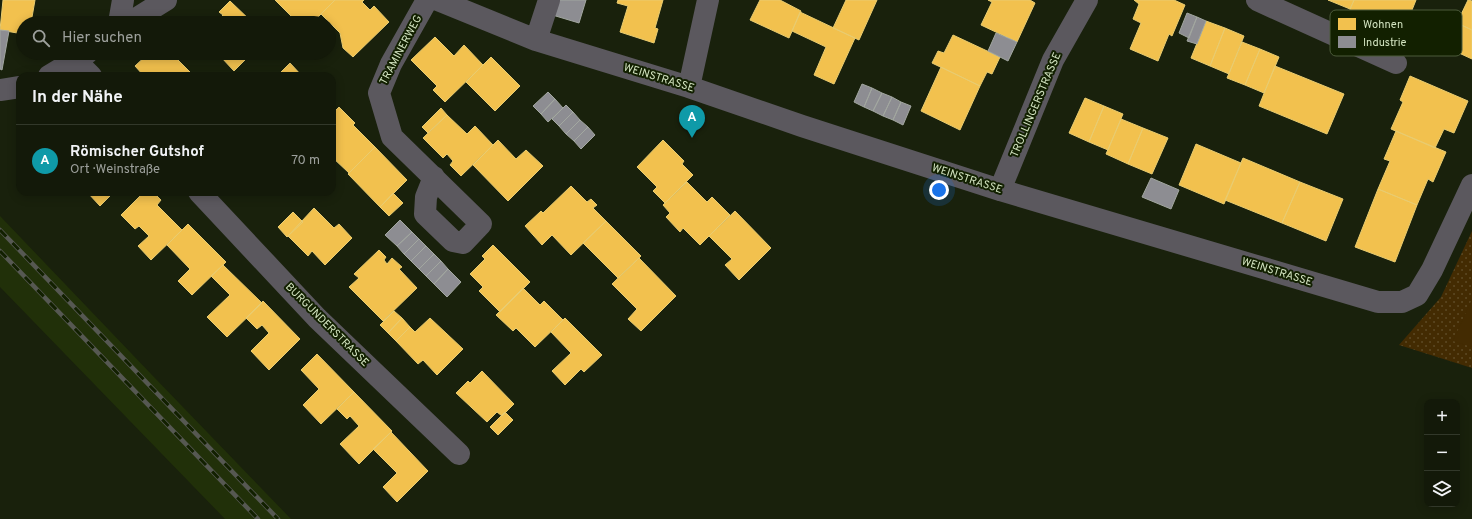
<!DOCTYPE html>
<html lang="de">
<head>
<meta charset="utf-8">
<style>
  :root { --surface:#131909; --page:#1c2212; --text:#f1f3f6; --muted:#9da09c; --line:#32382a; --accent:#92a081 }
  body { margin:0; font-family:Overpass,sans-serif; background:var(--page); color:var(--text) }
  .controls { position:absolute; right:12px; bottom:12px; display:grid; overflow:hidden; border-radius:8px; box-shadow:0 2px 10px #0003 }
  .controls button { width:36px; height:36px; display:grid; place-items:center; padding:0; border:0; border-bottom:1px solid var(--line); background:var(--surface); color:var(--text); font:20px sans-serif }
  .you { position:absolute; left:939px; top:190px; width:14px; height:14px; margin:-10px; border:3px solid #fff; border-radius:50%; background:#1a73e8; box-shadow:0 0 0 6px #1a73e833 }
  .badge { display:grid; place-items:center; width:26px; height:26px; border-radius:50%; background:var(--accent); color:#fff; font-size:13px; font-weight:700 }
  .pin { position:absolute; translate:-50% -33px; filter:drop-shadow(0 1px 2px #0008) }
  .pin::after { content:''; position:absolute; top:21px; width:14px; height:12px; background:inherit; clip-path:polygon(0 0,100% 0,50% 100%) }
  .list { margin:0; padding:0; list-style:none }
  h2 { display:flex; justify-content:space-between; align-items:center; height:52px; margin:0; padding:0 16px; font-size:17px }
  h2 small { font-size:13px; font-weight:400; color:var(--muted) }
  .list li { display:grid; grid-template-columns:26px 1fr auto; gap:12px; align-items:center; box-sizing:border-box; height:72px; padding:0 16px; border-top:1px solid var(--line) }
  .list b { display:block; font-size:15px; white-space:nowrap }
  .list p { margin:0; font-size:13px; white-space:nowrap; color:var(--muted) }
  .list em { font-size:13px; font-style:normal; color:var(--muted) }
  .icon { flex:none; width:22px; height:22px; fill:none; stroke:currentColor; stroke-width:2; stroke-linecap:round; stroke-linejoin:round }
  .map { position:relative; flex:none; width:1472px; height:519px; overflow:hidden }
  .search { position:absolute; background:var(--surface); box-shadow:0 2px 10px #0003; left:16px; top:16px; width:320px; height:44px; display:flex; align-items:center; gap:10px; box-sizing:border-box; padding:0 14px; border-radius:22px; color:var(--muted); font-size:15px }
  .panel { position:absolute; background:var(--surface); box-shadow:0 2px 10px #0003; left:16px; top:72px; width:320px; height:124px; border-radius:12px }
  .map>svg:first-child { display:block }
  .built { fill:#213009 }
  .grass { fill:url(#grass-dots) }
  .green { fill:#432b02 }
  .homes { fill:#f2c14e; stroke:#e9cc70 }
  .industry { fill:#8d8d92; stroke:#a2a7a0 }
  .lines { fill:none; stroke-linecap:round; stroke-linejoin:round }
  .street { stroke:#5b585e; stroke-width:22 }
  .rail-casing { stroke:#565852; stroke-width:4.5 }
  .rail { stroke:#122000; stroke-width:3; stroke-dasharray:9; stroke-linecap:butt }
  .labels { text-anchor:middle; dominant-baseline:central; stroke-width:4; stroke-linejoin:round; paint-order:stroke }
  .street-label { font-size:11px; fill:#d3e4c0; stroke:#122000 }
  .key { fill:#122000; stroke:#4c5b3a; stroke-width:1 }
  .key-label { font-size:11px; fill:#d3e4c0 }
</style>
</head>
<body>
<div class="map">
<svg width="1472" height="519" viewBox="0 0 1472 519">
  <defs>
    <pattern id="grass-dots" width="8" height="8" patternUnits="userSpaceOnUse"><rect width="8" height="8" fill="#432b02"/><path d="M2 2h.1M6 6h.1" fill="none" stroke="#5d4a25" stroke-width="1.8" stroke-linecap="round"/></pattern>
  </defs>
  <rect width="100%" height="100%" fill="#19210c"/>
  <path class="built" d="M0 216 152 375 291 519H225L0 287Z"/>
  <path class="grass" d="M1472 231V368L1399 345 1441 297Z"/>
  <path class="green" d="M1472 299V347L1453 341Z"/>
  <path class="homes" d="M3 0H35L31 23H23V34L0 30Z
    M275 0H335L312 23H298Z
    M335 0H364L362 2 370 10 374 6 389 22 353 57 343 48 340 33 321 14Z
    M618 0H663L655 28 658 29 654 43 620 32 628 6 617 3Z
    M760 0H780L801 11 789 38 750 20Z
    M846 0H877L859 40 833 28Z
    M988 0H1030L1035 3 1017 42 981 25 992 2Z
    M1134 0H1174L1185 5 1172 36 1169 34 1158 61 1130 49 1141 23 1133 19 1139 4Z
    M1328 0H1354L1350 9Z
    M1354 0H1416L1402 35 1349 12Z
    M1468 0 1472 1V30L1457 23Z
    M230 1 253 23H208L215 16 218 20 223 15 219 12Z
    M800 12 855 38 834 84 814 75 826 47 792 31Z
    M1206 21 1225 28 1210 66 1191 58Z
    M1457 23 1472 30V59L1446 47Z
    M1225 28 1244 36 1229 74 1210 66Z
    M953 35 1000 57 992 74 987 72 980 86 932 63 938 51 944 53Z
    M435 37 454 56 464 45 483 65 445 102 433 90 437 86 411 60Z
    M1242 42 1260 49 1245 85 1227 78Z
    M1260 49 1279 57 1264 93 1245 85Z
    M149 53H171L194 76H144L135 66Z
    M225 53H252L234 71 221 57Z
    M491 57 520 86 495 111 466 82Z
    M290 63 302 76H277Z
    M1275 66 1344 94 1327 134 1259 106Z
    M941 67 980 86 960 130 921 111Z
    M1410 76 1468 101 1454 133 1444 129 1435 148 1391 129 1403 102 1400 100Z
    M1085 98 1104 106 1089 142 1069 133Z
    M1104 106 1123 114 1108 150 1089 142Z
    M339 107 355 123 353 125 375 147 349 173 332 157 336 153 332 149V114Z
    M441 108 447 115 428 133 422 127Z
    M447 115 467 134 475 126 493 145 461 176 450 165 453 161 447 154 443 158 423 138Z
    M1121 119 1143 128 1128 164 1106 154Z
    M1143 128 1168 138 1152 174 1128 164Z
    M1396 131 1446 152 1433 182 1428 179 1417 205 1378 189 1390 161 1384 159Z
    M498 140 516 159 526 150 543 166 508 201 473 165Z
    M663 140 684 161 682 164 693 175 665 203 653 191 657 187 637 167Z
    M1196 144 1241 163 1224 204 1179 185Z
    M375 147 407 180 380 207 348 174Z
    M1243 158 1300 182 1282 223 1225 200Z
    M687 182 707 202 712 197 730 215 700 245 683 228 680 232 666 217 670 213 663 205Z
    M1300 182 1343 199 1326 241 1282 223Z
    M571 186 587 202 591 199 597 205 593 208 606 221 571 255 552 235 542 245 525 226 541 211 543 213Z
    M1378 189 1417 205 1395 262 1355 247Z
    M87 192H114L100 206Z
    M144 192H153L161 200 157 205 182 230 151 260 138 246 149 236 139 226 135 229 121 215Z
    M393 193 403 203 389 216 380 207Z
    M314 208 334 228 339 224 352 238 325 265 312 251 308 256 288 236Z
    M735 211 771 248 739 280 725 265 732 259 709 236Z
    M293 212 303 222 287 237 278 227Z
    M606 221 641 256 618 278 583 243Z
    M188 224 226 262 192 295 178 281 190 269 167 245Z
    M493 245 530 282 500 312 479 291 483 287 470 274 485 259 482 256Z
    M379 250 386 257 384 260 387 264 392 258 402 267 399 269 417 288 383 321 349 287 359 278 354 274Z
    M639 258 676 296 641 331 628 319 637 309 612 284Z
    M223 265 262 303 227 337 207 317 230 295 211 276Z
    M523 288 540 305 544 301 563 320 535 347 516 328 513 331 496 315Z
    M263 301 300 339 269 370 251 351 269 333 262 325 257 329 246 318Z
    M394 311 402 318 388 333 380 325Z
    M402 318 410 327 396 341 388 333Z
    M430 318 463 349 437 375 423 360 418 364 396 341 410 327 415 332Z
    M565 318 602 355 584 372 581 369 565 385 552 371 571 353 551 332Z
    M317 354 354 392 321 424 303 405 319 389 301 370Z
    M482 371 514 404 502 416 497 412 487 422 456 393 468 381 470 383Z
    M354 392 392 431 359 464 340 444 359 426 350 416 347 419 337 409Z
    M505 412 513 420 498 435 490 427Z
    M391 432 428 471 397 502 383 487 397 473 373 449Z"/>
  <path class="industry" d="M553 0H586L579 23 549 14Z
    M1187 13 1197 17 1189 38 1179 33Z
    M1197 17 1206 21 1197 44 1187 41Z
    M0 30 9 31 2 70 0 69Z
    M996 33 1017 42 1008 61 988 51Z
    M862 84 872 88 864 107 854 102Z
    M872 88 882 93 873 111 864 107Z
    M548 92 555 99 541 114 533 106Z
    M882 93 892 97 883 116 873 111Z
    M892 97 901 102 893 120 883 116Z
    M555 99 563 108 548 122 541 114Z
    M901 102 911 106 903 125 893 120Z
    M566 105 573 112 559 126 552 119Z
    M573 112 580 120 566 134 559 126Z
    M580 120 588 127 574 141 566 134Z
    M588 127 595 135 581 149 574 141Z
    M1151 178 1179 190 1171 209 1142 197Z
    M400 220 412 232 397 246 385 235Z
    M412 232 419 239 404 254 397 246Z
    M419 239 426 246 411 261 404 254Z
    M426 246 434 254 419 269 411 261Z
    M434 254 441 261 426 276 419 269Z
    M441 261 448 269 434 284 426 276Z
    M448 269 461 282 447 297 434 284Z"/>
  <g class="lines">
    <path class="street" d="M427 0 391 64 379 93 392 137 481 224 463 243 453 241 425 214 426 197 434 177
      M438 0 536 40 689 87 802 126 1000 190 1378 302H1402L1417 295 1432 270 1472 185
      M1257 0 1396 63
      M119 23 123 0
      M129 23 166 0
      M536 40 549 0
      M76 61 91 76
      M49 76 87 53
      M689 87 708 0
      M0 90 20 87
      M1000 190 1053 60 1087 0
      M199 192 317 318 459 454"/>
    <g class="rail-casing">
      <path id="rail" d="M0 230 278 519
        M0 251 258 519"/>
    </g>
    <use href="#rail" class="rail"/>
  </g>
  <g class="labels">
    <g class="street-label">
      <text transform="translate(401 50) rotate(-62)">TRAMINERWEG</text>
      <text transform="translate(659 78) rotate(17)">WEINSTRASSE</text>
      <text transform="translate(1036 105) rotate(-67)">TROLLINGERSTRASSE</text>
      <text transform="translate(967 179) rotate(18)">WEINSTRASSE</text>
      <text transform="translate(1277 272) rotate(17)">WEINSTRASSE</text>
      <text transform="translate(327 325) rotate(45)">BURGUNDERSTRASSE</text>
    </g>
  </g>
  <rect x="1330" y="10" width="132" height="46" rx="6" class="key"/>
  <rect x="1338" y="18" width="18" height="12" fill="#f2c14e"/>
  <rect x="1338" y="36" width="18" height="12" fill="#8d8d92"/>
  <g class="key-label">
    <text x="1363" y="28">Wohnen</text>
    <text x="1363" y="46">Industrie</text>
  </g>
</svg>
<div class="controls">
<button>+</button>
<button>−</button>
<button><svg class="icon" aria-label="layers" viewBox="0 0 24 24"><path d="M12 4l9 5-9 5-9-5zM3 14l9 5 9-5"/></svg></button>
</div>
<div class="you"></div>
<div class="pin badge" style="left:692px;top:138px;background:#0f9aa8">A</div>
<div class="search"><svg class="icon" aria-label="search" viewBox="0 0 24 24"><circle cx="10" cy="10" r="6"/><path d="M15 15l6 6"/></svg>Hier suchen</div>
<section class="panel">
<h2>In der Nähe<small></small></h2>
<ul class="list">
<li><span class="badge" style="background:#0f9aa8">A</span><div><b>Römischer Gutshof</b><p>Ort · Weinstraße</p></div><em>70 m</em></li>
</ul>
</section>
</div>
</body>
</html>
